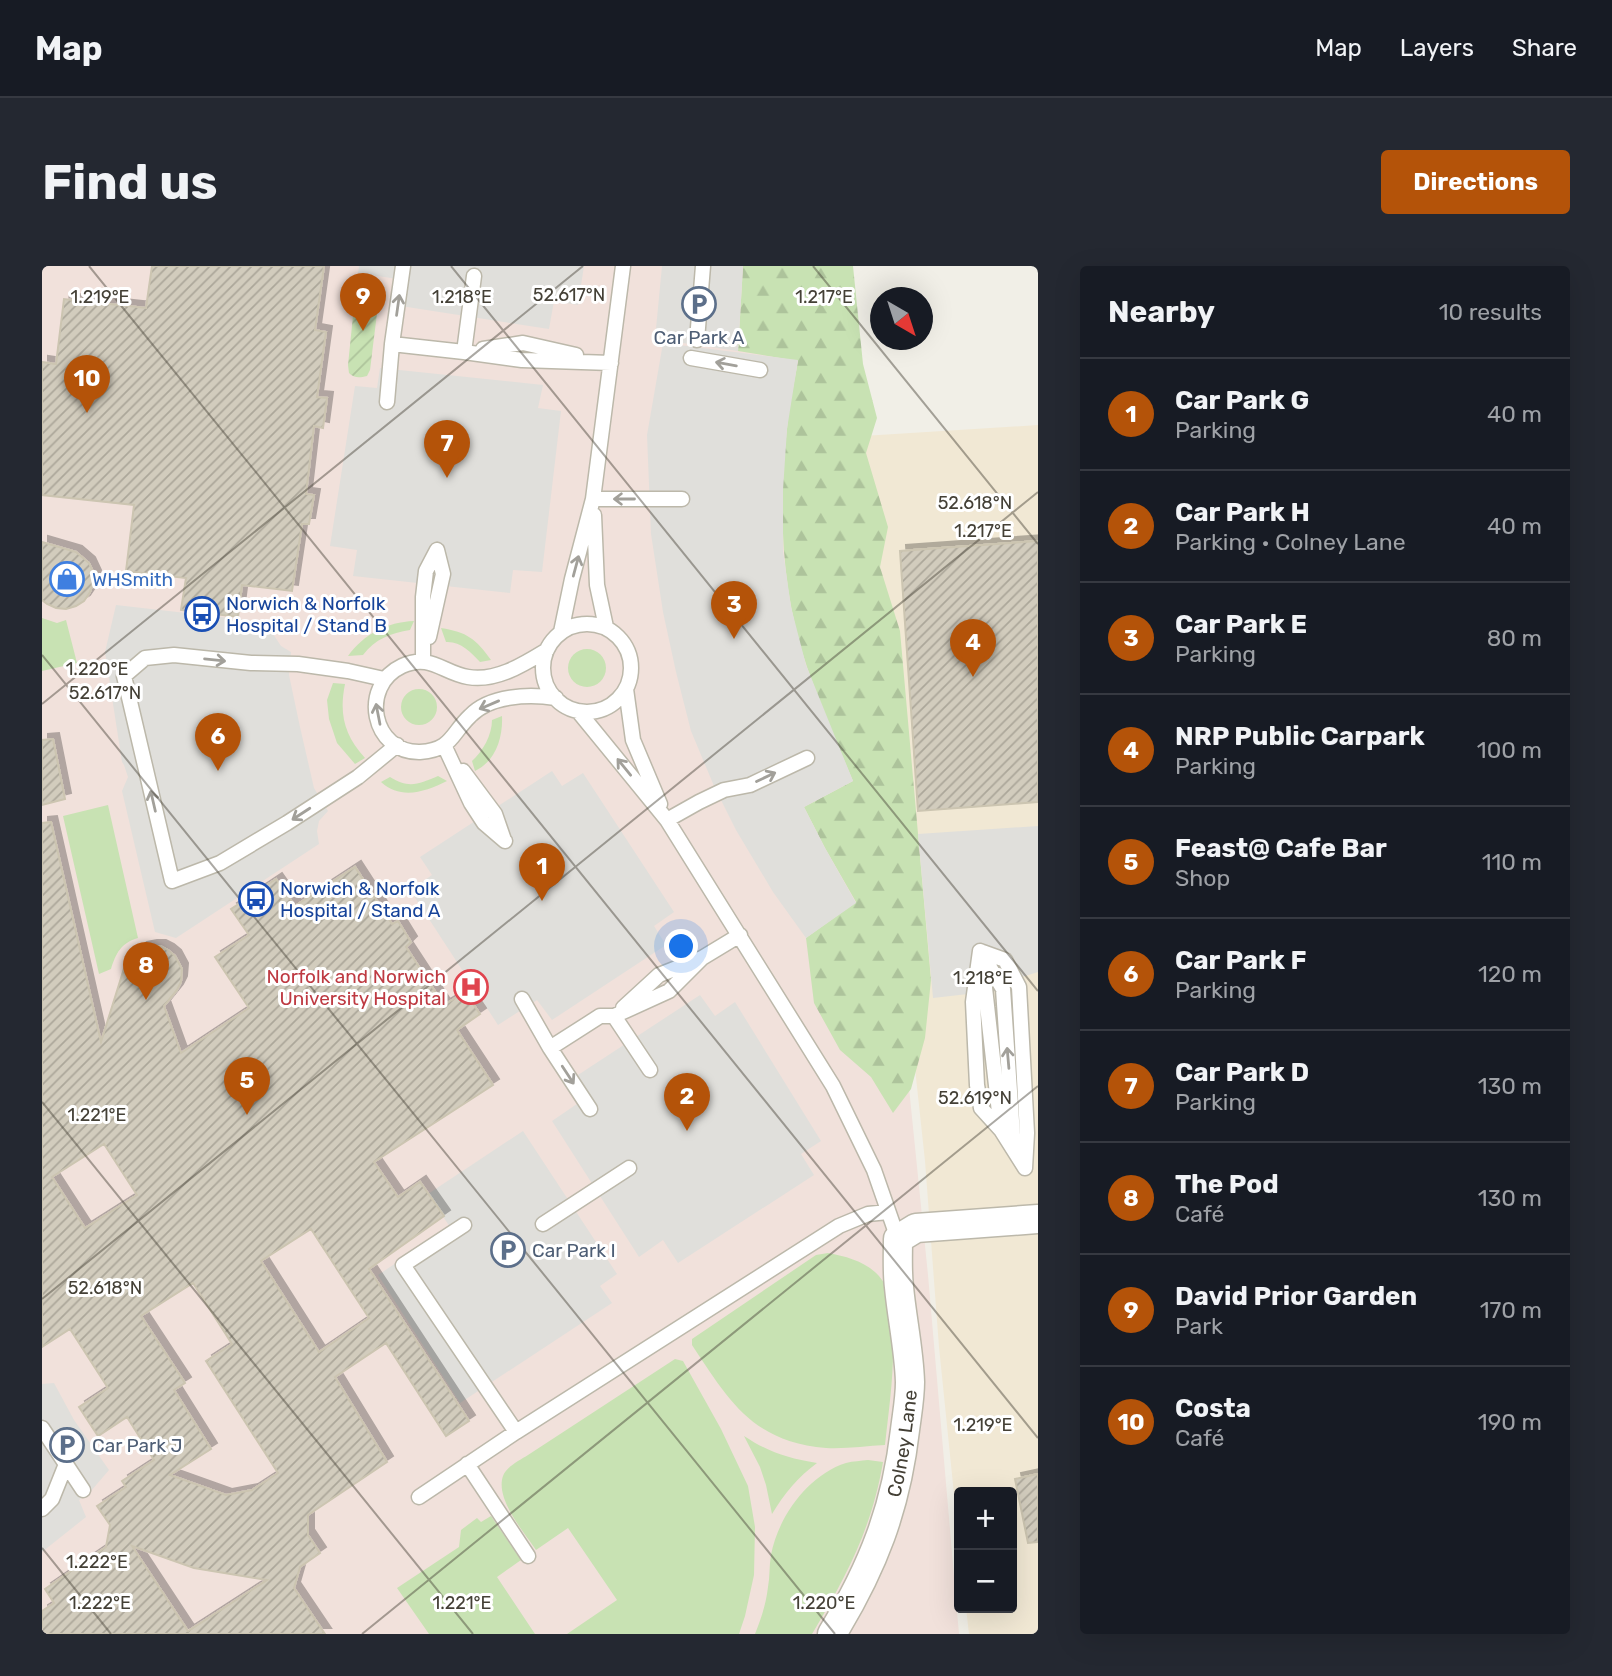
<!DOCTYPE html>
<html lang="en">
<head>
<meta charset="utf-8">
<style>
  :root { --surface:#171b24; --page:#242831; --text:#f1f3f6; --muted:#9ea1a6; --line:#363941; --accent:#b45309 }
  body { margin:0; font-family:Rubik,sans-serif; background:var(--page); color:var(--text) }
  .controls { position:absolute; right:21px; bottom:21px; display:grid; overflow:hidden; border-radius:7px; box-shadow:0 7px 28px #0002 }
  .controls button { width:63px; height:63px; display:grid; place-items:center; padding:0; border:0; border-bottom:2px solid var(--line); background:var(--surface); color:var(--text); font:35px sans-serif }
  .compass { position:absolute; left:828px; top:21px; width:63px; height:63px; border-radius:50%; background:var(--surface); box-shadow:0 7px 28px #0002; rotate:141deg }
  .you { position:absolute; left:640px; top:681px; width:24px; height:24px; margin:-18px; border:5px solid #fff; border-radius:50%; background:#1a73e8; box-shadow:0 0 0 10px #1a73e833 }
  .badge { display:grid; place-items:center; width:46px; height:46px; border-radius:50%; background:var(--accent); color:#fff; font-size:23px; font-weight:700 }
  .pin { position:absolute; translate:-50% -58px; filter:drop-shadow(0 2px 4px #0008) }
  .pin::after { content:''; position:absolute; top:37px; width:24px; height:21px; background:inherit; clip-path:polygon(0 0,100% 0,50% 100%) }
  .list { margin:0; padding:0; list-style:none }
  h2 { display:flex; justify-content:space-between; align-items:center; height:91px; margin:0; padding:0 28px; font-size:30px }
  h2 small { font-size:23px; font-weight:400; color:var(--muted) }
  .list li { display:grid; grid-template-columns:46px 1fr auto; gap:21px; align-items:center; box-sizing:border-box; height:112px; padding:0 28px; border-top:2px solid var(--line) }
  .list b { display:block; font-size:26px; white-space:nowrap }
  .list p { margin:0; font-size:23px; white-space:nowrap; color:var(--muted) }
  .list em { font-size:23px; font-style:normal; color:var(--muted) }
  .map { position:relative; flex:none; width:996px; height:1368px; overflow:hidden; border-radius:7px }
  header { display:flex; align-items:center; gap:42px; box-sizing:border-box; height:98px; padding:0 35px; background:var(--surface); border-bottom:2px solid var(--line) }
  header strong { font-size:33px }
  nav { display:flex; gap:38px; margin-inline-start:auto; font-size:24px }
  .intro { display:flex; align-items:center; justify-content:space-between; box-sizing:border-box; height:168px; padding:0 42px }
  h1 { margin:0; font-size:49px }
  .button { padding:18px 32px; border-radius:7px; background:var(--accent); color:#fff; font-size:24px; font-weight:700 }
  main { display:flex; gap:42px; padding:0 42px }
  aside { flex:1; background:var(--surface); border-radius:7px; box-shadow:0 7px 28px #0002 }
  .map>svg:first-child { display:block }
  .commercial { fill:#f1e8d4 }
  .medical { fill:#f1e1db }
  .grass { fill:#c8e2b3 }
  .forest { fill:url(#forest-firs) }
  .garden { fill:url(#garden-furrows) }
  .parking { fill:#e0dfdb }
  .building { fill:url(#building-hatch); stroke:#ccc5b1; stroke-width:2; fill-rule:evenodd; filter:url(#shadow) }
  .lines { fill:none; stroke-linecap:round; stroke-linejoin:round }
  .service-casing { stroke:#bcb8aa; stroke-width:17 }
  .minor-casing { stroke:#bcb8aa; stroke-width:31 }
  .service { stroke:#fff; stroke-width:14 }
  .minor { stroke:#fff; stroke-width:28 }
  .oneway { stroke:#a2a09a }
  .ticks { fill:none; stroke:#444036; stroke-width:2; stroke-opacity:0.45 }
  .labels { text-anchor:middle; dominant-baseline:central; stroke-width:6; stroke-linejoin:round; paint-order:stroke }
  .service-label { font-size:19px; fill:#4e5e75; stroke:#fff; text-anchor:start }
  .shop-label { font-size:19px; fill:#366cbe; stroke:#fff; text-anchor:start }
  .transit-label { font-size:19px; fill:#164399; stroke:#fff; text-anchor:start }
  .health-label { font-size:19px; fill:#be3a42; stroke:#fff; text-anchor:end }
  .street-label { font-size:19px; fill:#444036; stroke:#fff }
  .ticks-label { font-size:18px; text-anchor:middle; fill:#444036; stroke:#fff; stroke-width:6; stroke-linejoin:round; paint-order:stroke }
</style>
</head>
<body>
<header>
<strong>Map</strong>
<nav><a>Map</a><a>Layers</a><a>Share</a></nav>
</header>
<div class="intro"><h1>Find us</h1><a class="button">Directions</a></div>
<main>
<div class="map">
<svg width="996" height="1368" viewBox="0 0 996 1368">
  <defs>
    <pattern id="forest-firs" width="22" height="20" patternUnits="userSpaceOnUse" patternTransform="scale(1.75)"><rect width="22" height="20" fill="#c8e2b3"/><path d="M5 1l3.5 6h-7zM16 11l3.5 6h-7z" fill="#adc39b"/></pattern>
    <pattern id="garden-furrows" width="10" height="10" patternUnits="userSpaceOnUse" patternTransform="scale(1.75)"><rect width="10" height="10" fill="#c8e2b3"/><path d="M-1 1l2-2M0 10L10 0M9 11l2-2" fill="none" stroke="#adc39b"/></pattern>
    <pattern id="building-hatch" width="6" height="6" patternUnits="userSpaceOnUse" patternTransform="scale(1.75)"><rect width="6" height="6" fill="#d2ccbd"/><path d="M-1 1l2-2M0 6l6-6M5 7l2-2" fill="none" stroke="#aca79a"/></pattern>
    <filter id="shadow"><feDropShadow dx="6" dy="-6" stdDeviation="0" flood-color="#0004"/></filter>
  </defs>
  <rect width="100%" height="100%" fill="#f1efe7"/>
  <path class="commercial" d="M996 159V1368H927L924 1342H970V1226H917V1277L897 1081 883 895 805 171Z"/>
  <path class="medical" d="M0 0H765L851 664 886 1009 917 1368H0Z"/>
  <path class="grass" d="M0 352 15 357 24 354 35 397 0 405Z
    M372 355 368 364C349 367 333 373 321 389L306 390C322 368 345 356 372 355Z
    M399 362C425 366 434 373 449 394L438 396C429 386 418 375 404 376Z
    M526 402a19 19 0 1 1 38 0a19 19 0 1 1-38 0Z
    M291 417 303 418C297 448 302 469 323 492L313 498 295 477 287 453 285 434Z
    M359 441a18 18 0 1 1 36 0a18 18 0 1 1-36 0Z
    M460 450C461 471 454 495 433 505L430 495C441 485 450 469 450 454Z
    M396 510 405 515C383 526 359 534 339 516L348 511C367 523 377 518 396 510Z
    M66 539 96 672C79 677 74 687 69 703L57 708 21 550Z
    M786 987C807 991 830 997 842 1017 845 1023 846 1031 847 1038 856 1084 848 1133 843 1179 824 1180 804 1183 784 1182 711 1176 687 1135 650 1079V1073L774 989Z
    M633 1093 641 1095 679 1163 706 1220 713 1261 712 1309 703 1350 697 1368H525L575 1334 526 1262 494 1284C482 1266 453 1233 461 1210 464 1201 478 1194 486 1189Z
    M702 1170C728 1187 745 1192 775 1197 756 1211 742 1228 730 1248L724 1219 718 1201Z
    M826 1194 841 1196C830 1261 806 1307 773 1363L770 1368H713C719 1353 724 1338 726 1321 728 1311 727 1300 729 1289 736 1251 766 1209 804 1197 811 1195 819 1195 826 1194Z
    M449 1250 479 1294 455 1311 493 1368H387L355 1322 417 1281 419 1264 435 1252 439 1256Z"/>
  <path class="forest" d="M701 0H811L821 98 835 152 824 187 846 261 838 301 858 365 889 714 883 772 869 823 851 847 829 811 798 784 772 737 764 672 814 636 783 582 762 541 811 515C795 477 778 439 765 401 739 326 736 242 745 163 747 140 752 118 756 95L696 85Z"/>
  <path class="garden" d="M323 18 329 19 336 23 337 31 328 104 325 110C317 112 312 112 307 107L306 99 313 30 316 22Z"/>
  <path class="parking" d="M317 0H542L536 39 512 35 507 63 359 40 362 14 316 7Z
    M620 0H701L696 85 613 73Z
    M621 77 756 94 745 163 741 224V285L749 341 764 399 811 515 762 541 783 582 814 637 764 672 731 626 694 564 672 520 649 465 634 406 621 346 609 268 605 169Z
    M338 102 501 119 496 142 519 145 500 306 471 304 468 327 311 310 315 284 288 280 313 120 335 122Z
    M74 339 231 357V368L239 380 249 386 247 409 258 461 272 522 286 545 277 555 275 565 277 578 134 672 113 666 80 525 86 511 82 499 80 496 63 386Z
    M510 505 520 520 541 507 632 646 612 660 624 679 510 754 495 734 456 759 368 624 390 609 378 591Z
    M996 560V706L926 728 891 732 876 568Z
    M658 729 673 750 693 736 779 875 759 888 772 909 636 997 621 974 597 991 510 855 548 829 536 809Z
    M481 865 575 1008 558 1020 570 1037 418 1137 336 1009 408 961 386 928Z
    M12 1117 32 1154 67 1204 49 1225 37 1234 44 1251 0 1286V1118Z"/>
  <path class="building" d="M110 0H282L273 64 284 66 275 131 285 132 281 162 272 160 264 228 272 229 267 258H260L250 325 200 319 196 351 139 344 144 312 84 305 92 239 0 229V96L14 98 22 33 104 42Z
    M996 275V536L876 545 858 285Z
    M0 276 34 286 47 297 53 310 48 326 42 335 34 340 24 343 14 342 5 338 0 334Z
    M11 473 23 533 0 539V474Z
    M9 556 59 776 84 696 91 688 99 682 109 680H118L126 684 133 690 140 703 139 716 135 724 122 740 139 787 207 742 173 691 207 669 189 643 234 613 253 640 313 601 350 658 356 655 369 676 364 681 402 739 423 726 438 748 415 764 451 819 332 896 356 931 378 916 402 950 327 1003 427 1155 404 1170 344 1077 293 1111 345 1196 266 1249V1269L278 1287 258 1301 252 1322 283 1368H0V1345L12 1337 3 1323 64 1281 68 1259 55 1240 84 1221 80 1215 112 1194 85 1151 56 1170 37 1141 66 1122 28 1063 0 1081V557ZM62 878 95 929 43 962 10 911ZM269 963 327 1052 277 1086 219 995ZM151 1017 190 1078 164 1095 236 1207 210 1224 184 1229 128 1209 169 1183 132 1124 143 1117 99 1050ZM90 1280 152 1302 225 1314 146 1365Z
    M996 1208V1276L986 1277 973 1213Z"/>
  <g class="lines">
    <g class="service-casing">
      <path id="service" d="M655 74 661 0
        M350 78 422 86 480 94 569 97
        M441 83 481 77 534 89
        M422 86 432 10
        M649 92 718 104
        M345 136 350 78 361 0
        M551 233H640
        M552 249 555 319 564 361
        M501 402a44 44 0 1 1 88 0a44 44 0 1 1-88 0Z
        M519 366 530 313 551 233 581 0
        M387 371 401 308 395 284
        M505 384C482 398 454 416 426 411 401 407 388 387 360 400 317 420 330 487 378 486 410 484 409 468 428 450 448 429 487 428 514 432
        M381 395V331L384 305 395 284
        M342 413 306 405 256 398 209 397 132 389 103 392 82 410 130 615 178 597 245 557 316 511 355 479
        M584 423 591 474 618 538
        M536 445 625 554 791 820 832 904 856 973
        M402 479 429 537 442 557 463 575
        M421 505 453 548 462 574
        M625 554 657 536 682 524 708 519 765 492
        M938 685 963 694 977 721 985 867 983 902
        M938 685 931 736 935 819 939 842 959 864 983 902
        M938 685 961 723 972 884
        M941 704 959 864
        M480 733 508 782 548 843
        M581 742 617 709 660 692 698 669
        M572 750 608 804
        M508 782 558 750H572L627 725 660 692
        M501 958 587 902
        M422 959 361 999 474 1166
        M0 1162 41 1224
        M425 1198 486 1290
        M377 1231 474 1166 797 960 826 948 846 946
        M0 1243 10 1233 24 1198"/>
    </g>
    <g class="minor-casing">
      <g id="minor">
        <path id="s1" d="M790 1368C831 1301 854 1242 863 1164 865 1148 868 1132 868 1116 867 1084 860 1053 857 1021 855 1005 856 989 856 973L874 962 996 953"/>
      </g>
    </g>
    <use href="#service" class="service"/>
    <use href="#minor" class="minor"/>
  </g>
  <defs><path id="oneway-shaft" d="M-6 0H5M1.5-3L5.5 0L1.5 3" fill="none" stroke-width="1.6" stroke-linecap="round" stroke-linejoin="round" transform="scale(1.75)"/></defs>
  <g class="oneway">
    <use href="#oneway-shaft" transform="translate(356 39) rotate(-82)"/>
    <use href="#oneway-shaft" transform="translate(684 98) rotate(-170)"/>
    <use href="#oneway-shaft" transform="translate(582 233) rotate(180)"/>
    <use href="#oneway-shaft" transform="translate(534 300) rotate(-75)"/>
    <use href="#oneway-shaft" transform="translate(173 394) rotate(6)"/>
    <use href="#oneway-shaft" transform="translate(447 439) rotate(157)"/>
    <use href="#oneway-shaft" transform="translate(336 448) rotate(-101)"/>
    <use href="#oneway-shaft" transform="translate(582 501) rotate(-129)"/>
    <use href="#oneway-shaft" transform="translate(724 511) rotate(-25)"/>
    <use href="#oneway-shaft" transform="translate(111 535) rotate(-103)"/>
    <use href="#oneway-shaft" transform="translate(259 548) rotate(147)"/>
    <use href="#oneway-shaft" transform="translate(966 792) rotate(-95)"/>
    <use href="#oneway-shaft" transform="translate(526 809) rotate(57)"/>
  </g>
  <path class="ticks" d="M47 0 996 1172M409 0 996 725M771 0 996 278M0 389 793 1368M0 438 541 0M0 836 431 1368M0 1033 996 226M0 1282 69 1368M320 1368 996 820"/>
  <defs>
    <g id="parking-ring" transform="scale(1.75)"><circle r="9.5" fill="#fff" stroke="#5c6f8a" stroke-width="1.5"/><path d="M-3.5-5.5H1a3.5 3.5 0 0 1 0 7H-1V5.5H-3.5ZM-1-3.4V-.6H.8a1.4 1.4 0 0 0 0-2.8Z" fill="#5c6f8a"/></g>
    <g id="shop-ring" transform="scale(1.75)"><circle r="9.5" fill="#fff" stroke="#3f7fe0" stroke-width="1.5"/><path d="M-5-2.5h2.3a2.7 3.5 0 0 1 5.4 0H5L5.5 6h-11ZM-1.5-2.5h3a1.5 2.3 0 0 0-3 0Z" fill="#3f7fe0"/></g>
    <g id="bus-ring" transform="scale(1.75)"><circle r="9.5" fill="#fff" stroke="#1a4fb4" stroke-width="1.5"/><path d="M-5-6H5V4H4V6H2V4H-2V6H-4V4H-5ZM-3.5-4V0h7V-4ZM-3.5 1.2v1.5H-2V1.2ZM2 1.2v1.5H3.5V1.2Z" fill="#1a4fb4"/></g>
    <g id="hospital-ring" transform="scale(1.75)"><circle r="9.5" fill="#fff" stroke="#e0444e" stroke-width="1.5"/><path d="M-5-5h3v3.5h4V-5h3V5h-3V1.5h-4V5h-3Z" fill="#e0444e"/></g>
  </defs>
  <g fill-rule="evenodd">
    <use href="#parking-ring" x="657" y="38"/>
    <use href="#shop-ring" x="25" y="313"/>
    <use href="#bus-ring" x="160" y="348"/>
    <use href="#bus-ring" x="214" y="633"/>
    <use href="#hospital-ring" x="429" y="721"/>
    <use href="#parking-ring" x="466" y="984"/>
    <use href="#parking-ring" x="25" y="1179"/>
  </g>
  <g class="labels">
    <g class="service-label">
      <text x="657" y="71" text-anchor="middle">Car Park A</text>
      <text x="490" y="984">Car Park I</text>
      <text x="50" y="1179">Car Park J</text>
    </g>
    <g class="shop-label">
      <text x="50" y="313">WHSmith</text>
    </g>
    <g class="transit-label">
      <text x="184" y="337">Norwich &amp; Norfolk<tspan x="184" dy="22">Hospital / Stand B</tspan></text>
      <text x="238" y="622">Norwich &amp; Norfolk<tspan x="238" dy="22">Hospital / Stand A</tspan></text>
    </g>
    <g class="health-label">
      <text x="404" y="710">Norfolk and Norwich<tspan x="404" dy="22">University Hospital</tspan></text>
    </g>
    <g class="street-label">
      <text stroke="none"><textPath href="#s1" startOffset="205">Colney Lane</textPath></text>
    </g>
  </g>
  <g class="ticks-label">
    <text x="527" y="35">52.617°N</text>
    <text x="420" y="37">1.218°E</text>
    <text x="58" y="37">1.219°E</text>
    <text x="782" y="37">1.217°E</text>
    <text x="933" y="243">52.618°N</text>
    <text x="941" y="271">1.217°E</text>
    <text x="55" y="409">1.220°E</text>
    <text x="63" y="433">52.617°N</text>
    <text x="941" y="718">1.218°E</text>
    <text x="933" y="838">52.619°N</text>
    <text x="55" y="855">1.221°E</text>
    <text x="63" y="1028">52.618°N</text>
    <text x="941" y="1165">1.219°E</text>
    <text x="55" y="1302">1.222°E</text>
    <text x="58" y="1343">1.222°E</text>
    <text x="420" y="1343">1.221°E</text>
    <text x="782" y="1343">1.220°E</text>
  </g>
</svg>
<div class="controls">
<button>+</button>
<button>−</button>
</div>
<svg class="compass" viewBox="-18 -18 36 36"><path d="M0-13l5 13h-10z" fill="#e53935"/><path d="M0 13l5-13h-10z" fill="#9ea1a6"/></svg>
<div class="you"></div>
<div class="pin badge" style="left:500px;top:635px">1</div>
<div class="pin badge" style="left:645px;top:865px">2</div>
<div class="pin badge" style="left:692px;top:373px">3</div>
<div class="pin badge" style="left:931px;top:411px">4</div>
<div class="pin badge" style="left:205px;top:849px">5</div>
<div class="pin badge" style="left:176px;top:505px">6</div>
<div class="pin badge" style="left:405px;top:212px">7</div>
<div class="pin badge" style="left:104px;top:734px">8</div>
<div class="pin badge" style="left:321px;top:65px">9</div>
<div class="pin badge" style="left:45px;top:147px">10</div>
</div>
<aside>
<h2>Nearby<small>10 results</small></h2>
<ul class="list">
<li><span class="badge">1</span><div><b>Car Park G</b><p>Parking</p></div><em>40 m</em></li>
<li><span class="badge">2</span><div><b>Car Park H</b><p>Parking · Colney Lane</p></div><em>40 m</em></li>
<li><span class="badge">3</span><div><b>Car Park E</b><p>Parking</p></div><em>80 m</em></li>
<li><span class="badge">4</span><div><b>NRP Public Carpark</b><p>Parking</p></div><em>100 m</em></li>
<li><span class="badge">5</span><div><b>Feast@ Cafe Bar</b><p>Shop</p></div><em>110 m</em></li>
<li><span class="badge">6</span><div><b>Car Park F</b><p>Parking</p></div><em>120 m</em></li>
<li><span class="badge">7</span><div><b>Car Park D</b><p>Parking</p></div><em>130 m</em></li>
<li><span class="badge">8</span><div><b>The Pod</b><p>Café</p></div><em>130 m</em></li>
<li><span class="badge">9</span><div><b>David Prior Garden</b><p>Park</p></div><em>170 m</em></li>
<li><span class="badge">10</span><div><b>Costa</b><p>Café</p></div><em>190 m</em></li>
</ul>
</aside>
</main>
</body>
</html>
